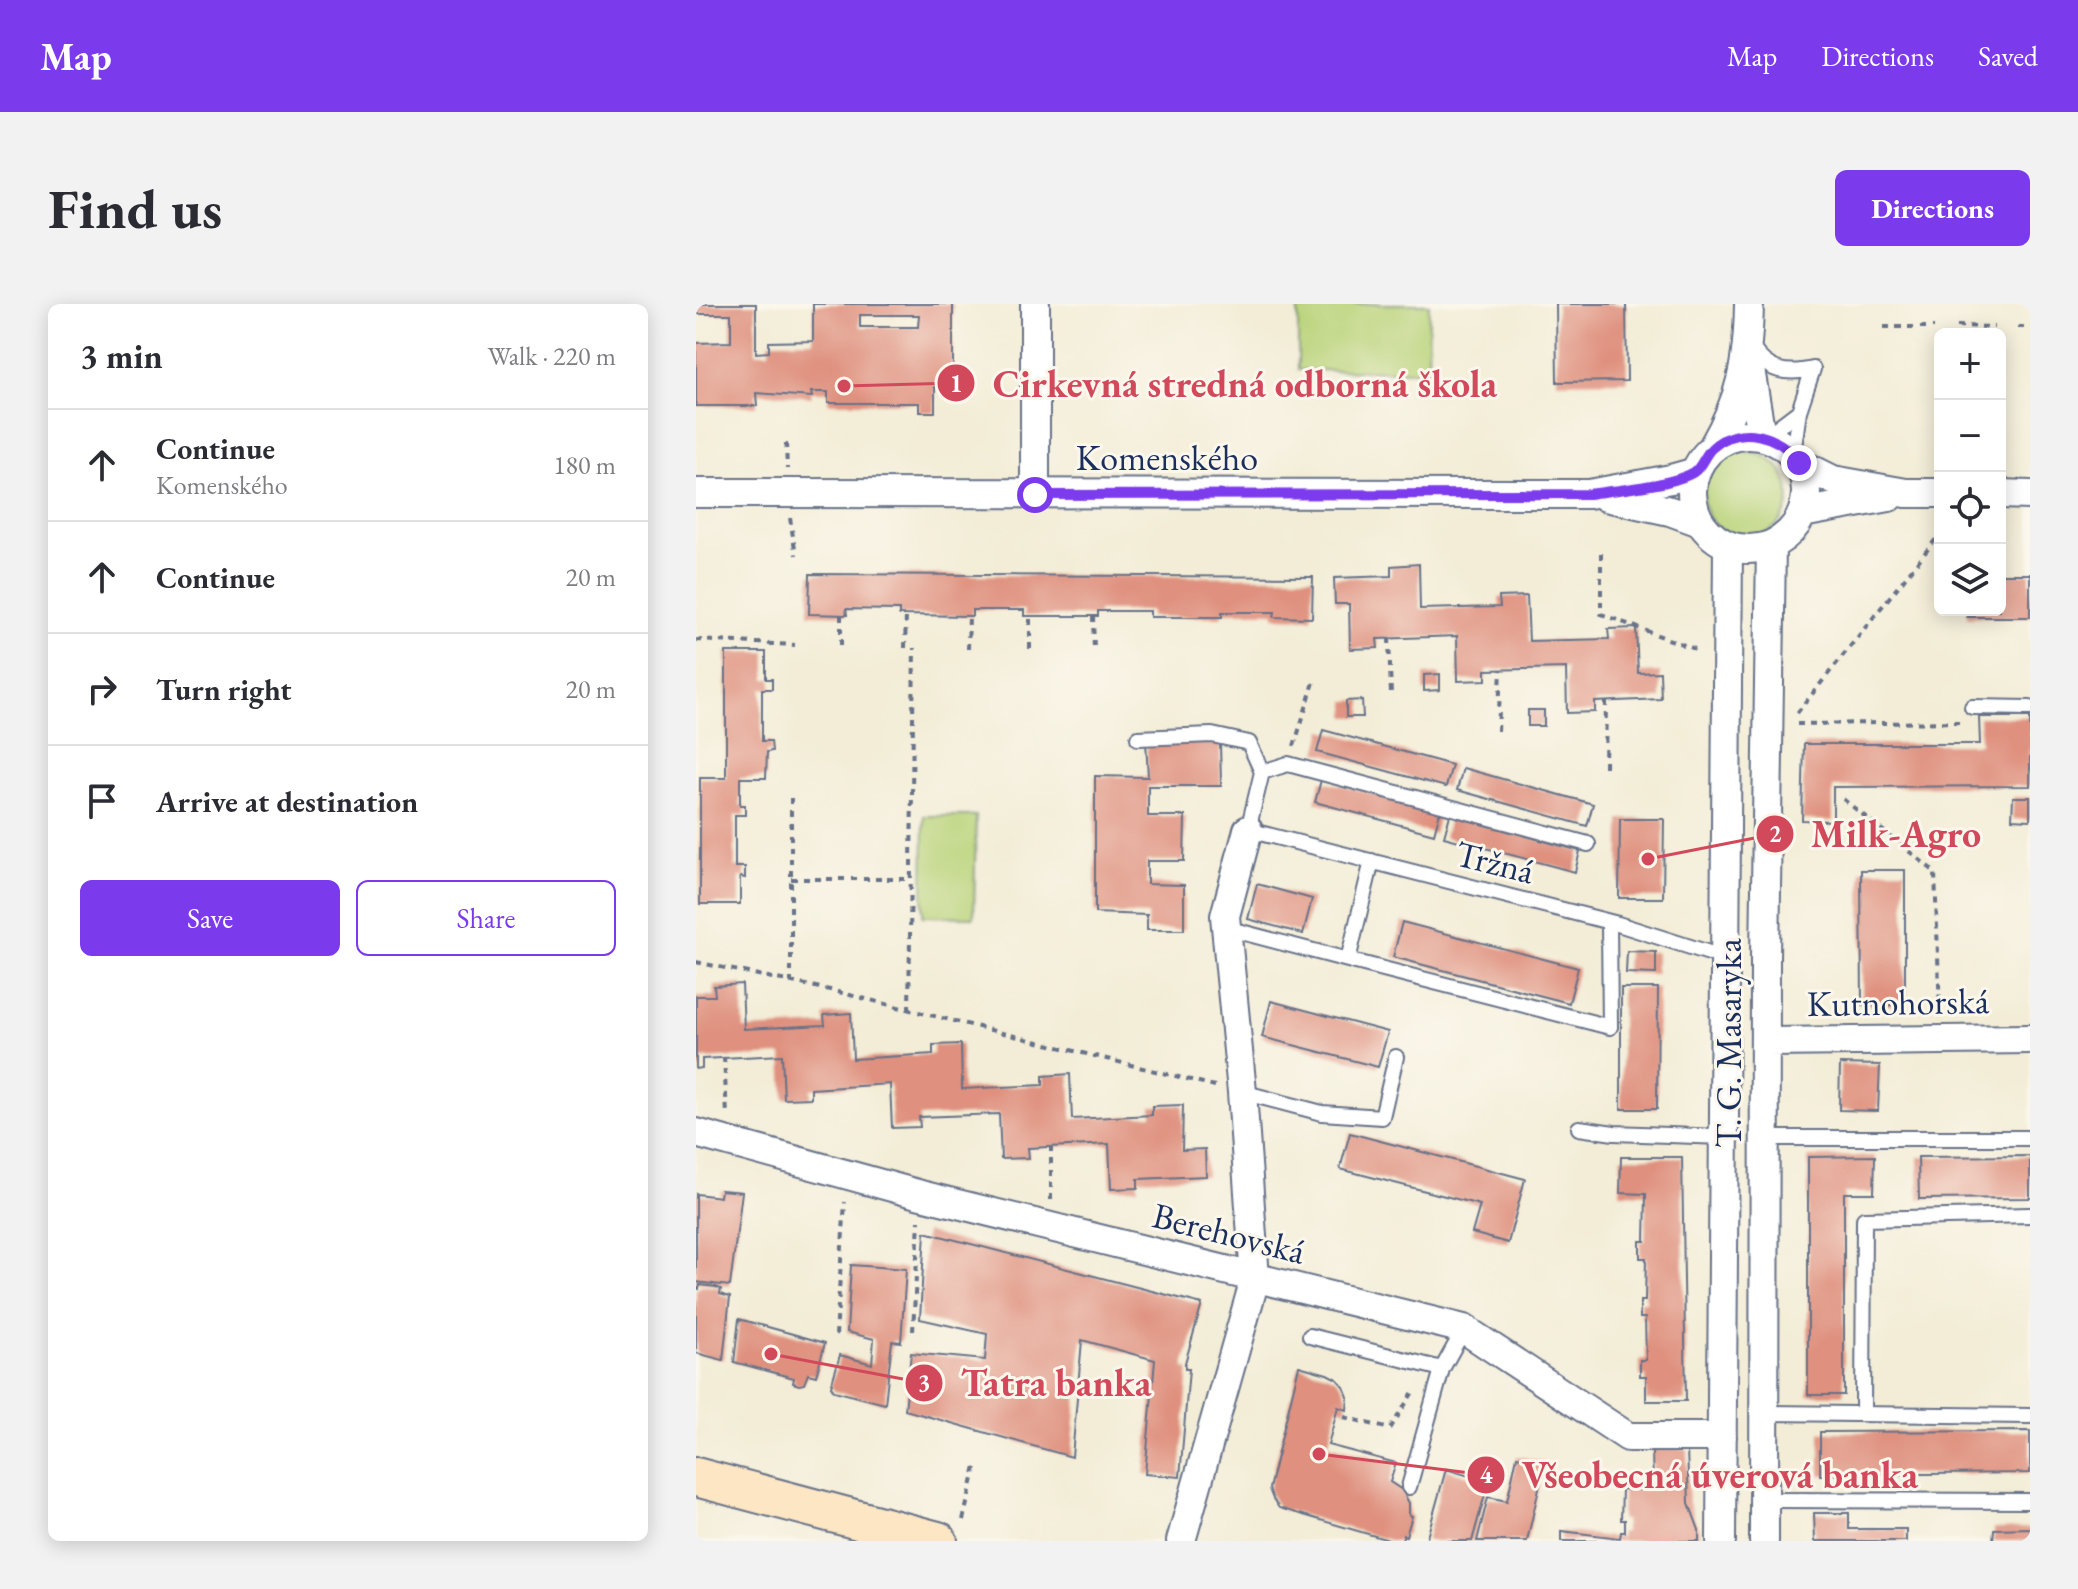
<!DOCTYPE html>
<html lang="en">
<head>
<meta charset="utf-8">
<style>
  :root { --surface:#fff; --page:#f2f2f3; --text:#2b2b33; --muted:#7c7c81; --line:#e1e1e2; --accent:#7c3aed }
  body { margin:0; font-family:"EB Garamond",serif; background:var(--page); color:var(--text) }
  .controls { position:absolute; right:24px; top:24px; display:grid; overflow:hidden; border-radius:12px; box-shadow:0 4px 20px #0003 }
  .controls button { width:72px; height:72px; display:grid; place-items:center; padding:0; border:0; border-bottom:2px solid var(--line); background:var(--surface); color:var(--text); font:40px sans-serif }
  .stop { position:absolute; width:24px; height:24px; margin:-18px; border:6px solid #7c3aed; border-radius:50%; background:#fff }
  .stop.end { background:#7c3aed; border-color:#fff; box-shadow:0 2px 8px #0008 }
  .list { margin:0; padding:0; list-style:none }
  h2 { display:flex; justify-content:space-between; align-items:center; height:104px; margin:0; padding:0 32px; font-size:34px }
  h2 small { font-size:26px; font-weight:400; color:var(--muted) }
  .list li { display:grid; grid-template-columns:52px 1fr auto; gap:24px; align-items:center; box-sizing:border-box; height:112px; padding:0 32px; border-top:2px solid var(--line) }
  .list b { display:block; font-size:30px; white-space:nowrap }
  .list p { margin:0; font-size:26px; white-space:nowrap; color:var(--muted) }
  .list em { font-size:26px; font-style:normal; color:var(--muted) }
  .actions { display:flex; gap:16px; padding:24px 32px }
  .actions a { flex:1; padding:18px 0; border:2px solid var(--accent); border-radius:12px; text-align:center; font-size:28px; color:var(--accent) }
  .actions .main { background:var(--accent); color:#fff }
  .icon { flex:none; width:44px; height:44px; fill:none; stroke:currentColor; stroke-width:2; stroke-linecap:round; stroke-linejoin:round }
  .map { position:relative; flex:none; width:1334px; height:1237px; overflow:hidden; border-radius:12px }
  header { display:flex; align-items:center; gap:48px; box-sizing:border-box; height:112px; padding:0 40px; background:var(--accent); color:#fff }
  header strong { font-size:38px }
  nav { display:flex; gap:44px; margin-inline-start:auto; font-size:28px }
  .intro { display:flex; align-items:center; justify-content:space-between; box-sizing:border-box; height:192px; padding:0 48px }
  h1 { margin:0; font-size:56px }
  .button { padding:20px 36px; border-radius:12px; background:var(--accent); color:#fff; font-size:28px; font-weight:700 }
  main { display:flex; gap:48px; padding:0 48px }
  aside { flex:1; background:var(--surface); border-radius:12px; box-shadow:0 4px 20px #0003 }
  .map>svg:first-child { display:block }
  .green { fill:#b9d379; stroke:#6a816c; stroke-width:2 }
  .building { fill:#df907e; fill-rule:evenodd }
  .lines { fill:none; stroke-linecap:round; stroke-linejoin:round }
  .lane-casing { stroke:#677288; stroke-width:18 }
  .street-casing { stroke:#677288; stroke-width:32 }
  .secondary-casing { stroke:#677288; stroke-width:42 }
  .path { stroke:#677288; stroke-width:4; stroke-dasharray:6 6; stroke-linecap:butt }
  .lane { stroke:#fff; stroke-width:14 }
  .street { stroke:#fff; stroke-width:28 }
  .secondary { stroke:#fce6c4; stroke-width:38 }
  .route { stroke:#7c3aed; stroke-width:10 }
  .labels { text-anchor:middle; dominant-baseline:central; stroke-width:6; stroke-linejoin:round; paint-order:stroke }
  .street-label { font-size:36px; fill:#1b2f5e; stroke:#fbf7ec }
  .leader { fill:none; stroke:#d1495b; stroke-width:3 }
  .callout-dot { fill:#d1495b; stroke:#fbf7ec; stroke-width:3 }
  .mark-label { font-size:24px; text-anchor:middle; font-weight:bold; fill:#fff }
  .callout-label { font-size:38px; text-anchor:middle; font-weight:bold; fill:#d1495b; stroke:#fbf7ec; stroke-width:6; stroke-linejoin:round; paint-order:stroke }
</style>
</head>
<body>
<header>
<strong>Map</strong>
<nav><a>Map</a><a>Directions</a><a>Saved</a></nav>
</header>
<div class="intro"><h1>Find us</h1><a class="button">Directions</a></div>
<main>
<aside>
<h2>3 min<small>Walk · 220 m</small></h2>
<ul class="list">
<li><svg class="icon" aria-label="ahead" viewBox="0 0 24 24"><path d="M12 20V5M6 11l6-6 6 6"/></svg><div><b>Continue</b><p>Komenského</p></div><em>180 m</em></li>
<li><svg class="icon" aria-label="ahead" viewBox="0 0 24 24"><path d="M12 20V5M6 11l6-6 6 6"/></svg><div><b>Continue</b></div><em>20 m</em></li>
<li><svg class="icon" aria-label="right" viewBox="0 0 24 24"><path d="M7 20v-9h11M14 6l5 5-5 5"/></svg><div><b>Turn right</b></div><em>20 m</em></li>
<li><svg class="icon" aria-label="arrive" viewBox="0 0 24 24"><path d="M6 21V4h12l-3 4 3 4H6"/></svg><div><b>Arrive at destination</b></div></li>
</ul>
<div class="actions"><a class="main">Save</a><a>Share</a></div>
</aside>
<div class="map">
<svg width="1334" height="1237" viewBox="0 0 1334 1237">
  <rect width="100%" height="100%" fill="#fbf7ec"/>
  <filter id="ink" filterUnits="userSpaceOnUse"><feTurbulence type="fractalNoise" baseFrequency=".0125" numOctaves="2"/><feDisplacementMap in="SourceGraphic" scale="16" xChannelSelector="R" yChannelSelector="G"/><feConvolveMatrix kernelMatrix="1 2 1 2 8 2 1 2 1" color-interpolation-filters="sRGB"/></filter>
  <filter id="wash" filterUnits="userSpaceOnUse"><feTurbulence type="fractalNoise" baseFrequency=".006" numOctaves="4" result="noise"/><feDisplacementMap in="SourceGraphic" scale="32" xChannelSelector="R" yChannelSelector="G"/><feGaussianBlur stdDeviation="1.8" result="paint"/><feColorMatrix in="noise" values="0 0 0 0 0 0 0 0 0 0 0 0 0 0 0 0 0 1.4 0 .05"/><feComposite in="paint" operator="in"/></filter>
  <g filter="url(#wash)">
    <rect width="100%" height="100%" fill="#f3edd7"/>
    <path class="green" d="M602 0H733L732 67 602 66Z
      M1007 191a43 43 0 1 1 86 0a43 43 0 1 1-86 0Z
      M228 512H280L278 613 227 612Z"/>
    <g id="blocks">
      <path class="building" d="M0 0H60V49L73 48V38L117 37V0H257V82L239 83V108H223V99H132V88H115L116 93 60 89 61 102H0V39L35 38V10H0ZM164 11H223L222 23H164Z
        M860 0H930L931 77 861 78Z
        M723 260 724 305 804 303 803 293 831 292 833 337 913 335 912 325 940 324 942 369 964 368 965 395 899 398V408L871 409 870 364 790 366V376L762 377 761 332 681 335 682 344 654 345 653 300H639L638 274 695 272V262Z
        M114 270 617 273 616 314 578 313 579 308H526V313H454V307H402V312H328V306H276V312L203 311V306L150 305 151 311 113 310Z
        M1304 270H1334V313H1271V306H1304Z
        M30 348H70V375H76V385H66V437H75L76 447 71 448 70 474H44V501H49V511H39V563H49V574L44 573V600H4V474H30Z
        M744 370V386L728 387V371Z
        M666 396 667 413H650V397Z
        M832 406H848V422H832Z
        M1283 413H1334V482L1137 483V517L1106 516 1108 440H1284Z
        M627 426 756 461 750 483 621 448Z
        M450 437H524L525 482H452V512H489L488 557H451V580L488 581V626H451V611L399 609V472L452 473Z
        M767 464 897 500 891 522 761 486Z
        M625 476 744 508 738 530 619 498Z
        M1317 493H1334V516L1316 515Z
        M754 511 884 547 879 568 748 533Z
        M924 515H968L967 594H923Z
        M1165 566H1209V701H1166Z
        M561 580 616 595 607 630 552 615Z
        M706 618 882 664 873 699 697 653Z
        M931 647 960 648V670L930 669Z
        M46 680 48 725 129 721 128 711 155 709 157 755 237 750V741L265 740 266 785 347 781V772L374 770 376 815 456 811V802L487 801 486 846 509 845 510 872 442 875V884L415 885 413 840 332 844 333 854 305 855 303 810 223 813 224 823 196 824 194 780 115 785V794L88 795 86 751 6 755V764L0 765V692H19L18 682Z
        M925 684H962L961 805H925Z
        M575 697 692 728 682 763 566 733Z
        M1144 760 1184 761 1182 807 1143 806Z
        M654 829 829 875 812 939 776 929 784 901 644 865Z
        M1179 852 1178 889H1148V1091H1112V853Z
        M1334 852V894L1223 895 1222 853Z
        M925 853H986L990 1097H950V1072H944V1056H950L949 1014H944V997H949L950 954H944V937H949L950 890 924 889Z
        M25 886 46 888 34 982 0 978V890L24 893Z
        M229 928 506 1000 489 1059V1065H493L484 1173 449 1170 459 1056 386 1036 376 1153 209 1106 215 1049 289 1056 291 1030 224 1015Z
        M155 961 210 965 205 1038 196 1037 189 1100 138 1087 135 1082 144 1051 176 1060 178 1035 151 1028Z
        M4 981 20 983 25 985 24 990 34 993 27 1056 0 1049V984L3 985Z
        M43 1015 129 1039 120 1072 112 1070 108 1080 103 1081 97 1079 98 1074 38 1058Z
        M603 1062 631 1070 641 1075 648 1083 652 1093 651 1106 642 1103 632 1141 700 1159 694 1178 706 1186 713 1199V1211L716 1212 710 1232 707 1231 706 1237H696L583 1204 577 1195 573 1185Z
        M1334 1127V1169L1124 1171V1128Z
        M956 1142 991 1145 993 1199 1003 1226V1237H865V1227L924 1234 925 1228H929V1216H925L926 1185 957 1186Z
        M821 1152 849 1158 831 1237H781L792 1193 811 1197Z
        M782 1159 797 1162 776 1237H730L750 1165 777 1173Z
        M1118 1209H1153V1225H1210V1237H1119Z
        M1334 1224V1237H1297L1298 1225Z"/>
    </g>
  </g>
  <g filter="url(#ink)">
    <use href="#blocks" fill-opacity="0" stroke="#677288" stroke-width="2"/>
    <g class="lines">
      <g class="lane-casing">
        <path id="lane" d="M1056 44C1072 68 1090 71 1117 65
          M1070 132 1103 107
          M1097 150 1103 107 1117 65
          M1276 403 1334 404
          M442 434 516 431 553 439 566 468
          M892 540 592 460 566 468 552 526 922 620 1029 654
          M676 557 652 656 914 723 913 618
          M530 624 652 656
          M546 788 626 809 686 813 700 753
          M883 824 918 829 1027 833
          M1070 834H1334
          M614 1032 746 1065
          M1068 1109 1334 1112
          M1167 1110 1168 915 1334 911
          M713 1183 746 1065 768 1025
          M1068 1196 1334 1197"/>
      </g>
      <g class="street-casing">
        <path id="street" d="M339 0V191
          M1053 59 1065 131
          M996 188a57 57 0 1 1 114 0a57 57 0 1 1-114 0Z
          M1017 143C1046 93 1052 58 1053 0
          M1103 159 1137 176 1210 189H1244
          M0 189 893 190 975 175 1000 168
          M1304 190 1334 191
          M910 193 974 207 1004 218
          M1106 209 1193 193
          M1071 738 1334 735
          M0 829 225 891 768 1025 932 1133H1026
          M485 1237 559 975 546 788 529 612 552 526
          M1025 1237 1032 241
          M1068 1237 1069 654 1075 241"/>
      </g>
      <g class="secondary-casing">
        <path id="secondary" d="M0 1173 242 1237"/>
      </g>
      <path class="path" d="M1261 22 1298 23
        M1188 23H1238
        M1322 23H1334
        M90 139 91 165
        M94 214 100 251
        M905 249V310L999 345
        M145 311V344
        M397 312 398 347
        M693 334 695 391
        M0 336 99 341
        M209 344 210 311
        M272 345 273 312
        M334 345V312
        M1101 409 1244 230
        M1101 420 1266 418
        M802 427 805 366
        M598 442 619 375
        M909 463 910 398
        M95 494V678
        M1147 495 1239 568 1244 708
        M95 575H215
        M0 658 134 686 519 782
        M213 706 218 344
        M28 753 31 811
        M355 896V843
        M217 1027 223 917
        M140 1031 149 898
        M648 1113 694 1125 717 1088
        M267 1216 281 1158"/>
      <use href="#lane" class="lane"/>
      <use href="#street" class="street"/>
      <use href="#secondary" class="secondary"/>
    </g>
  </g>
  <g class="lines" filter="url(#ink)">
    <path class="route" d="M339 191 893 190C918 186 978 181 998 168 1005 164 1009 150 1016 144 1043 119 1084 130 1103 159"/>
  </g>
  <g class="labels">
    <g class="street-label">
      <text x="471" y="153">Komenského</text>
      <text transform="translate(799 558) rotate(14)">Tržná</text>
      <text transform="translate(1202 698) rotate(-1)">Kutnohorská</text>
      <text transform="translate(1032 739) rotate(-90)">T. G. Masaryka</text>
      <text transform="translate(533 929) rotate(14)">Berehovská</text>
    </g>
  </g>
  <path class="leader" d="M148 82L260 79M952 555L1079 530M75 1050L228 1079M623 1150L790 1171"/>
  <g class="callout-dot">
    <circle cx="148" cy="82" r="8"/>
    <circle cx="952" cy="555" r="8"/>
    <circle cx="75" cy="1050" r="8"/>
    <circle cx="623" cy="1150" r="8"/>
    <circle cx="260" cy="79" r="20"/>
    <circle cx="1079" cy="530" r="20"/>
    <circle cx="228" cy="1079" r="20"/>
    <circle cx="790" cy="1171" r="20"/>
  </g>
  <g class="mark-label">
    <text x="260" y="88">1</text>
    <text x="1079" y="538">2</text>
    <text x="228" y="1087">3</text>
    <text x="790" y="1179">4</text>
  </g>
  <g class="callout-label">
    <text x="549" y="93">Cirkevná stredná odborná škola</text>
    <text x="1200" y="543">Milk-Agro</text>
    <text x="360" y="1092">Tatra banka</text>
    <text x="1024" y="1184">Všeobecná úverová banka</text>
  </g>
</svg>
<div class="controls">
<button>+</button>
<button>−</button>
<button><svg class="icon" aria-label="locate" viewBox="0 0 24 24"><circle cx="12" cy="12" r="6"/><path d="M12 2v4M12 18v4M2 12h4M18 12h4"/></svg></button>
<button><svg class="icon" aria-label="layers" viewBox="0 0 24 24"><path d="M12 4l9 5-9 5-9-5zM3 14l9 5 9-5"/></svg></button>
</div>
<div class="stop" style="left:339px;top:191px"></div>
<div class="stop end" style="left:1103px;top:159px"></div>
</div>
</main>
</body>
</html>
